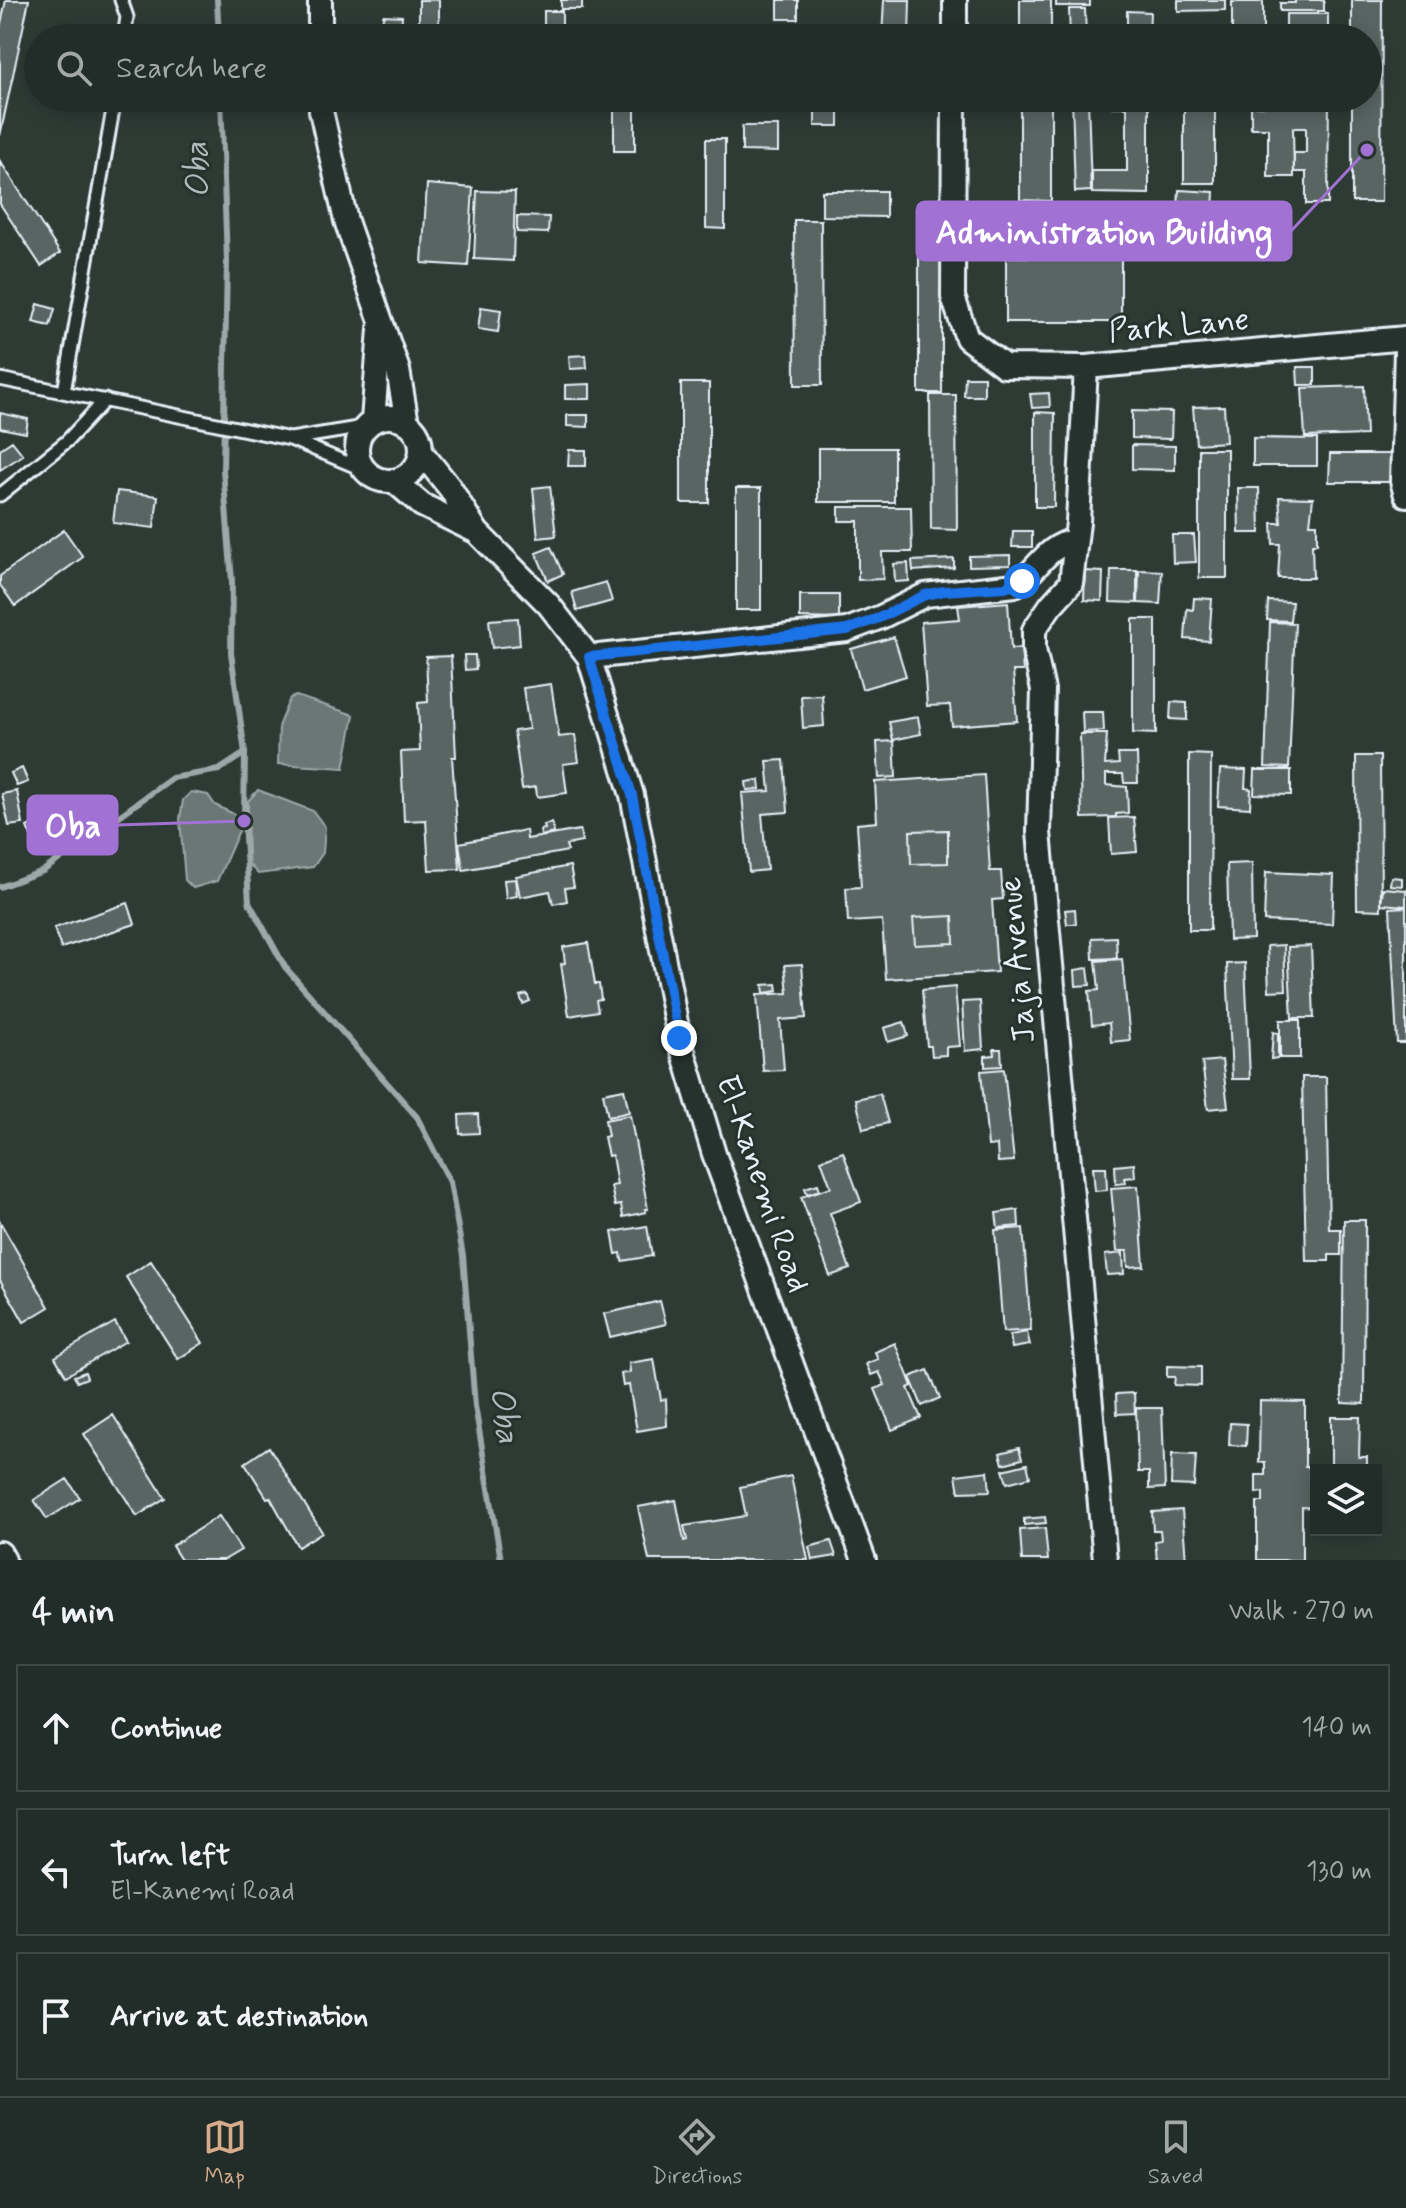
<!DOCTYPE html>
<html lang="en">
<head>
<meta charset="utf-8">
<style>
  :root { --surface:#222c28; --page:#2e3834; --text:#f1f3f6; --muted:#a2a7a8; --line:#3f4845; --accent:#d6ab8b }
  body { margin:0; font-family:Mynerve,sans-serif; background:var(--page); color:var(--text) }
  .controls { position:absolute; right:24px; bottom:24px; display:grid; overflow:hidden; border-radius:0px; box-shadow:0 4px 20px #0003 }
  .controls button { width:72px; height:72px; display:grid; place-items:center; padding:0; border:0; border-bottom:2px solid var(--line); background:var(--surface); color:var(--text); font:40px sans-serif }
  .stop { position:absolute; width:24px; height:24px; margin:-18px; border:6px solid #1a73e8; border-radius:50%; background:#fff }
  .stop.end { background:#1a73e8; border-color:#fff; box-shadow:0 2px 8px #0008 }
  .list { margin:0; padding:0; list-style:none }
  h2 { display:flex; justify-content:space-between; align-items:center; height:104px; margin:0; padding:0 32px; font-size:34px }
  h2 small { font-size:26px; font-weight:400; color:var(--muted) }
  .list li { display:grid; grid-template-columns:52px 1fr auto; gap:24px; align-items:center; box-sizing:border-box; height:128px; margin:0 16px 16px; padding:0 16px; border:2px solid var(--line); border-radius:0px }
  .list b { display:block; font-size:30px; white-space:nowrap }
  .list p { margin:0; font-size:26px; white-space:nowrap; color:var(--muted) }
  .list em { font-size:26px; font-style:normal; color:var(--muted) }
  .icon { flex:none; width:44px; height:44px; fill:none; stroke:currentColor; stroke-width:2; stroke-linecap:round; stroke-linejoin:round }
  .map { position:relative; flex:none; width:1406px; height:1560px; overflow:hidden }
  .search { position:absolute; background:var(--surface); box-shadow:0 4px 20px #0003; left:24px; right:24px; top:24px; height:88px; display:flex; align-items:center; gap:20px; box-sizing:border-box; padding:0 28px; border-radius:44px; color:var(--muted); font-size:30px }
  .sheet { height:536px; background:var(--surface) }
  nav { display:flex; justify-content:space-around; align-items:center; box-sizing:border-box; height:112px; border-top:2px solid var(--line); background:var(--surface); font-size:22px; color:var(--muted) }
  nav a { display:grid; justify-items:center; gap:4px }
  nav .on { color:var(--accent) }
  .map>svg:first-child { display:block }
  .water { fill:#6b7775; stroke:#9da8a9; stroke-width:2 }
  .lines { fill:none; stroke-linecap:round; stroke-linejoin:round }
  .stream { stroke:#9da8a9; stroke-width:6 }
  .building { fill:#596563; stroke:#e8f1f8; stroke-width:2; fill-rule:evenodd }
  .lane-casing { stroke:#e8f1f8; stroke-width:17 }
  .street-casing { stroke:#e8f1f8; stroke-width:28 }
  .lane { stroke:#26332d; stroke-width:11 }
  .street { stroke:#26332d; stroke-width:22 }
  .route { stroke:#1a73e8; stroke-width:10 }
  .labels { text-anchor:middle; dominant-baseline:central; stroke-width:6; stroke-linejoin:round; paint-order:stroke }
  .street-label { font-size:32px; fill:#e8f1f8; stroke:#26332d }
  .water-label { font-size:34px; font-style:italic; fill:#b0babd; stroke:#26332d }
  .leader { fill:none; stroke:#a171d3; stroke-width:3 }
  .callout-dot { fill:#a171d3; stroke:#26332d; stroke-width:3 }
  .callout { fill:#a171d3; stroke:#a171d3; stroke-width:3 }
  .callout-label { font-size:34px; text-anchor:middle; font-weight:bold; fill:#fff }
</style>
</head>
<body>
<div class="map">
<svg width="1406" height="1560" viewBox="0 0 1406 1560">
  <rect width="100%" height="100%" fill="#2e3b35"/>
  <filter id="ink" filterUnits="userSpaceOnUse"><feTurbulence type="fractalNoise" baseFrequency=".0125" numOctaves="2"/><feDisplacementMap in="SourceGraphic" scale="16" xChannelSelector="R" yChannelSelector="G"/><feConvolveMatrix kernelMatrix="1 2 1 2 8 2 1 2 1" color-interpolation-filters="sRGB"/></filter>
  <g filter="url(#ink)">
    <path class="water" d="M296 696 354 715 344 768 278 764 279 724 290 698Z
      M258 790 313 811 325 827 323 853 313 867 258 874 247 862 248 801Z
      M191 792 208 795 215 805 244 819 217 881 193 888 185 880 180 819 183 800Z"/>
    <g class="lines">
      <path class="stream" d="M217 0 219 38
        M221 98 227 261 223 470 232 581 231 653 245 753 244 821 249 902 285 967 417 1117 450 1182 463 1256 475 1406 501 1560
        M0 887 43 871 172 778 219 770 245 753"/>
    </g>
    <path class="building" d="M6 0H29L0 136V28Z
      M419 0H439V38H419Z
      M561 0H582V9H561Z
      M778 0H798V19H778Z
      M884 0H910L909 38H882Z
      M1020 0H1051V38H1020Z
      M1056 0H1090V6H1056Z
      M1178 0H1225V10L1178 11Z
      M1295 0H1324V11H1280V3H1295Z
      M1352 0H1382L1381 202H1352V98H1368V38H1352Z
      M1232 2H1263V38H1232Z
      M1069 9H1085L1086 38H1070Z
      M544 11H562V38H544Z
      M1127 11 1150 12 1149 38H1115V34H1127Z
      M1286 14H1328V38H1286Z
      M383 15 402 16 401 38H382Z
      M544 98H562V104H544Z
      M1020 98H1051V201L1020 200Z
      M1072 98H1088L1091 191 1075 192Z
      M1112 98H1124V107H1112Z
      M1127 98H1149V194L1092 193V171H1127Z
      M1184 98H1215V183H1184Z
      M1304 98H1329L1328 204H1306V172H1294V153H1306V128H1293L1294 177H1268V128H1251V106H1304Z
      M815 101 839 102V126H815Z
      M614 108H635V151H614Z
      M742 126H778V152L742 151Z
      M706 139H725V229L706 228Z
      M0 161 60 253 41 266 0 204Z
      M427 184 473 188 468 266 422 263Z
      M1179 190 1214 192 1213 211 1178 209Z
      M477 191 515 192 513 261 474 259Z
      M822 191H886V217L822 216Z
      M517 216 549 217 548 233 517 232Z
      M794 220H821L822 385H795Z
      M919 222H942V393H919Z
      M1006 257H1121V322H1006Z
      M38 304 55 309 50 326 33 322Z
      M481 307 501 310 498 332 478 329Z
      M586 355 587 368 570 369 569 356Z
      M1297 367H1315V385H1298Z
      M965 377H984V396H964Z
      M681 383H709V503H681Z
      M590 384V399H565V385Z
      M1364 386 1366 435 1305 437 1302 388Z
      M1049 393 1050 407 1032 408 1030 394Z
      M930 395H956L957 530 931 529Z
      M1224 406 1226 442 1196 444 1193 407Z
      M1132 411 1172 412 1171 439 1132 438Z
      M1035 412 1055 413 1054 507H1035Z
      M0 413 28 419 26 433 0 428Z
      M567 415H588V427L567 426Z
      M1253 438 1317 439V466H1253Z
      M12 441 23 455 0 470V449Z
      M1132 445 1175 446V470L1132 469Z
      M818 448H894V502H818Z
      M1199 449H1227V578H1199Z
      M569 450H586V466H568Z
      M1330 454H1400V482H1329Z
      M550 486 556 536 538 538 533 488Z
      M736 488H761V610H736Z
      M1238 488H1259L1260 533H1239Z
      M117 491 158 496 154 528 113 523Z
      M1279 497 1313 498 1310 524H1317V544H1312L1313 578H1278L1280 544H1273L1272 523H1281Z
      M839 507H911L912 552H882L883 579 858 580V521H839Z
      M64 530 83 557 15 606 0 585V576Z
      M1013 531H1032V547H1012Z
      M1172 535H1194L1196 562 1173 563Z
      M551 547 563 574 548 581 536 553Z
      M1010 555V565L969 566V556Z
      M954 559V568L913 571 912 561Z
      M908 563 909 581 895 582 894 564Z
      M1111 570H1137V603L1110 602Z
      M1139 570 1162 571 1160 604 1138 603Z
      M1085 571 1103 572 1102 601 1084 600Z
      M606 582 612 601 577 611 572 592Z
      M800 595H839V619L800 618Z
      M1194 598 1212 599 1209 641 1185 639 1187 609 1193 610Z
      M1268 601 1292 602 1290 621 1267 620Z
      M1008 602 1011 649 1021 648 1023 671H1013L1017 721 952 726 950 705 927 706 921 622 960 619 958 606Z
      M518 618 520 645 492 648 489 620Z
      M1133 619H1156V734L1133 733Z
      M1270 622 1295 623 1289 768 1265 767Z
      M894 637 906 676 862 689 851 649Z
      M464 655H475L476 669 465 670Z
      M451 656 456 757H452L460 869 429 870 426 820 404 821 401 752 420 751 418 703 428 702 426 657Z
      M551 684 559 737 575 735 579 762 563 764 567 793 537 797 536 787 522 789 514 731 529 729 523 688Z
      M822 695 824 726 803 728 801 696Z
      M1171 702 1187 703V720L1170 719Z
      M1082 712H1103L1104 731 1083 732Z
      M918 717 921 734 893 740 889 722Z
      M1080 734H1107L1105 765 1119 764 1118 754H1137L1138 783H1124L1123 774H1106V785L1127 787 1128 813 1116 814V817L1082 818Z
      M894 741 896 777 879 778 877 742Z
      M1189 754 1211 755 1210 930H1189Z
      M1356 756H1380L1381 910 1357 909Z
      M784 760 788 812 762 814 767 870 749 872 742 793 770 791 767 761Z
      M22 768 28 782 17 786 11 773Z
      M1220 769 1246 770 1245 788 1251 789 1250 808 1218 806Z
      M1255 770H1291V795L1254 794Z
      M984 775 990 871H1001L1003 899 992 900 997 972 886 979 882 920 848 922 846 888 861 887 857 824 877 822 875 782ZM948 830V863L911 864 910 831ZM953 916 954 943 915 945 913 918Z
      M759 780 760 789 747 790 746 782Z
      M17 791 23 824 9 826 2 794Z
      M1134 817 1137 852 1111 854 1109 818Z
      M39 821 51 851 39 856 27 827Z
      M552 823 554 833 541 836 540 830 545 829 544 825Z
      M526 830 527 839 580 830 582 842 566 845 568 851 463 870 459 843Z
      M948 830V863L911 864 910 831Z
      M1252 863 1253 939 1229 940 1227 864Z
      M570 866 574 887 565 888 567 901 553 904 550 891 520 897 516 876Z
      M1266 872 1334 875 1332 924 1264 921Z
      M1391 877 1402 878V886L1390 885Z
      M515 879 517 896 506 898 504 880Z
      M1383 888 1406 890V906L1381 904Z
      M128 903 135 924 61 948 54 928Z
      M1406 907V1043H1397L1390 908Z
      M1075 909 1076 924H1067L1065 910Z
      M953 916 954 943 915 945 913 918Z
      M1116 937 1117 958 1093 959 1092 938Z
      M588 943 595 984H599L601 999 596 1000 598 1011 569 1016 561 964 565 963 563 947Z
      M1284 945 1286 990 1269 991 1267 946Z
      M1311 946 1314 1018H1292L1288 947Z
      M1122 959 1130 1040 1111 1042 1109 1023 1092 1025 1089 991 1099 990 1096 961Z
      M1245 963 1250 1079H1232L1227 964Z
      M802 964 806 1018 780 1020 784 1070 763 1071 757 995 788 993 785 965Z
      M1088 968 1090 985 1076 986 1075 970Z
      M777 984 778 991 764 993 763 985Z
      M955 987 960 1046 946 1047V1055L932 1056 931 1046H927L922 990Z
      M527 994 530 1001 523 1004 520 996Z
      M980 1001 983 1049 965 1051 962 1002Z
      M1280 1020H1300V1058H1280Z
      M904 1022 908 1036 888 1042 884 1028Z
      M1273 1032 1278 1033V1058L1271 1059Z
      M994 1049H1001L1002 1066 985 1067V1056L995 1055Z
      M1222 1060 1228 1107 1208 1109 1202 1062Z
      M1004 1069 1014 1161 998 1162 997 1145 988 1146 981 1071Z
      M1302 1077H1326L1329 1229H1341V1255H1329V1261H1306Z
      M624 1089 629 1112 608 1117 603 1093Z
      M880 1094 888 1123 863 1129 856 1099Z
      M478 1114 479 1133 460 1134 459 1115Z
      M630 1115 648 1209H645L646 1212 623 1217 621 1205 615 1206 611 1186 617 1185 612 1155 608 1156 604 1137 608 1136 605 1120Z
      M843 1152 861 1202 830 1213 850 1269 830 1276 801 1197 831 1187 821 1160Z
      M1134 1164 1135 1177 1125 1178 1126 1183 1116 1184 1115 1166Z
      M1093 1167H1106L1107 1190 1095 1191Z
      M818 1184 820 1190 807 1194 805 1188Z
      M1138 1186 1144 1266 1128 1267 1127 1251H1117L1111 1188Z
      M1018 1210 1019 1226 998 1228 996 1213Z
      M1344 1220H1365L1364 1404 1342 1403Z
      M0 1222 49 1307 24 1322 0 1280Z
      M647 1226 652 1256 622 1261 621 1253 616 1254 612 1232Z
      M1023 1228 1031 1330 1003 1332 995 1230Z
      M1123 1253 1124 1274 1107 1275 1105 1255Z
      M151 1261 203 1343 178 1359 126 1277Z
      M660 1301 666 1324 610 1337 604 1314Z
      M115 1322 126 1341 66 1376 55 1357Z
      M1027 1332 1030 1345 1012 1348 1010 1335Z
      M895 1343 912 1386 908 1388 921 1418 892 1430 875 1389 885 1385 879 1372 871 1375 866 1364 878 1359 875 1352Z
      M654 1359 661 1400 666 1399 667 1426 637 1431 629 1385 623 1386 621 1374 630 1372 629 1363Z
      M1167 1366 1201 1367V1386L1174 1385 1175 1377H1167Z
      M928 1370 940 1398 922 1406 910 1377Z
      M85 1372 87 1378 77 1382 74 1376Z
      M1134 1393 1135 1413 1117 1414 1116 1394Z
      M1260 1401 1305 1402V1467H1320V1470H1316V1508L1302 1507V1560H1257V1502H1263V1492L1256 1493V1475H1265V1462H1259Z
      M1136 1408H1162L1165 1488 1149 1489V1472H1138Z
      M113 1415 165 1498 137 1516 84 1434Z
      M1331 1417H1360L1359 1457H1367V1470H1331Z
      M1230 1423 1247 1424 1246 1446 1229 1445Z
      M269 1447 322 1532 298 1547 270 1497 267 1498 245 1463Z
      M1019 1448 1022 1459 1003 1464 1000 1453Z
      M1172 1454 1196 1455 1194 1486 1171 1485Z
      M1027 1464 1030 1477 1007 1483 1003 1470Z
      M988 1471 990 1491 959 1492 956 1475Z
      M791 1476 808 1560H649L638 1507 676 1500 684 1541 687 1540 684 1526 746 1516 740 1487Z
      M67 1479 80 1498 47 1519 34 1500Z
      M1182 1510 1186 1560H1157L1155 1541 1161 1540 1160 1530H1153L1152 1512Z
      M219 1516 241 1550 224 1560H181L172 1546Z
      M1045 1517 1046 1523 1024 1525V1519Z
      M1045 1528 1048 1560H1022L1020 1530Z
      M831 1541 836 1556 812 1560 809 1547Z"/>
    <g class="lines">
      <g class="lane-casing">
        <path id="lane" d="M121 0 127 17 124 38
          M0 379 290 439 364 470
          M64 392 115 98
          M291 439 364 427
          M0 495 67 441 105 400"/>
      </g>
      <g class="street-casing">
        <path id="street" d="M320 0V38
          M955 38V0
          M321 98V111L346 221 398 370 407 423
          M954 98 953 297 967 338 1004 366 1086 367 1406 338
          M1406 350 1402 481 1406 495
          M1086 367 1078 522 1071 583 1051 605 1034 630V649L1043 690 1039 832 1105 1560
          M357 449a32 32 0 1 1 64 0a32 32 0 1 1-64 0Z
          M373 421 380 329
          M421 452 450 488 477 532 549 605 589 657 632 795 679 1038 714 1154 864 1560
          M394 481 422 505 477 532
          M589 657 847 630 881 617 925 595 1015 585C1040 570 1042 548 1076 540
          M0 1553 4 1560"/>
      </g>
      <use href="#lane" class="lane"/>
      <use href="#street" class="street"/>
    </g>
  </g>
  <g class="lines" filter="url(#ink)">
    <path class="route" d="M679 1038 632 795 589 657 847 630 881 617 925 595 944 591 1005 587 1022 581"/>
  </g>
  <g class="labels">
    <g class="street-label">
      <text transform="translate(1179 326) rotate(-5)">Park Lane</text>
      <text transform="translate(1018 960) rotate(-95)">Jaja Avenue</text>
      <text transform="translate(762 1184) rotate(71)">El-Kanemi Road</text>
    </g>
    <g class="water-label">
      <text transform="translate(198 170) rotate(-92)">Oba</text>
      <text transform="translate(504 1415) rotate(82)">Oba</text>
    </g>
  </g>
  <path class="leader" d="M1367 150L1291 231M244 821L117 825"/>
  <g class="callout-dot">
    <circle cx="1367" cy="150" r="8"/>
    <circle cx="244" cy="821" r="8"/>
  </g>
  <g class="callout">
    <rect x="917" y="202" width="374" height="58" rx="8"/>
    <rect x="28" y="796" width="89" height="58" rx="8"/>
  </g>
  <g class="callout-label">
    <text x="1104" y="243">Administration Building</text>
    <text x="73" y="837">Oba</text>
  </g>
</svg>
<div class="controls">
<button><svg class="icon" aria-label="layers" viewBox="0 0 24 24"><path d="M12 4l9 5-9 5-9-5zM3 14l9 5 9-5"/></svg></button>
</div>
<div class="stop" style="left:1022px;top:581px"></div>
<div class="stop end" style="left:679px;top:1038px"></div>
<div class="search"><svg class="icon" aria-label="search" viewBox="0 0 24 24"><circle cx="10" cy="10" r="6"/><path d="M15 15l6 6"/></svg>Search here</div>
</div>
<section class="sheet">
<h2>4 min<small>Walk · 270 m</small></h2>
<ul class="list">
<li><svg class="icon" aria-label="ahead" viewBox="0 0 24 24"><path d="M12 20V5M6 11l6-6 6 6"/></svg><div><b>Continue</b></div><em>140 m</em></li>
<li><svg class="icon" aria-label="left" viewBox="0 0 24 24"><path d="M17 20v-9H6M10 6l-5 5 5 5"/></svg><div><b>Turn left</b><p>El-Kanemi Road</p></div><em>130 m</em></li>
<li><svg class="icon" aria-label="arrive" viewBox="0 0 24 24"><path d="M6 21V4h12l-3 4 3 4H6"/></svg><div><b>Arrive at destination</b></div></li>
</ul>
</section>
<nav>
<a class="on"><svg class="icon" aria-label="map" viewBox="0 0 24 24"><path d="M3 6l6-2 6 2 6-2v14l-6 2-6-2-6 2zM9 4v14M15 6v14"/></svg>Map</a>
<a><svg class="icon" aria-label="directions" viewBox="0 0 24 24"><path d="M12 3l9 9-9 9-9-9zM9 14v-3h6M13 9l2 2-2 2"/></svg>Directions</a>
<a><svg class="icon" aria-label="saved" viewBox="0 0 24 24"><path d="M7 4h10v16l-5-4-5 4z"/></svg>Saved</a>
</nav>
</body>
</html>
